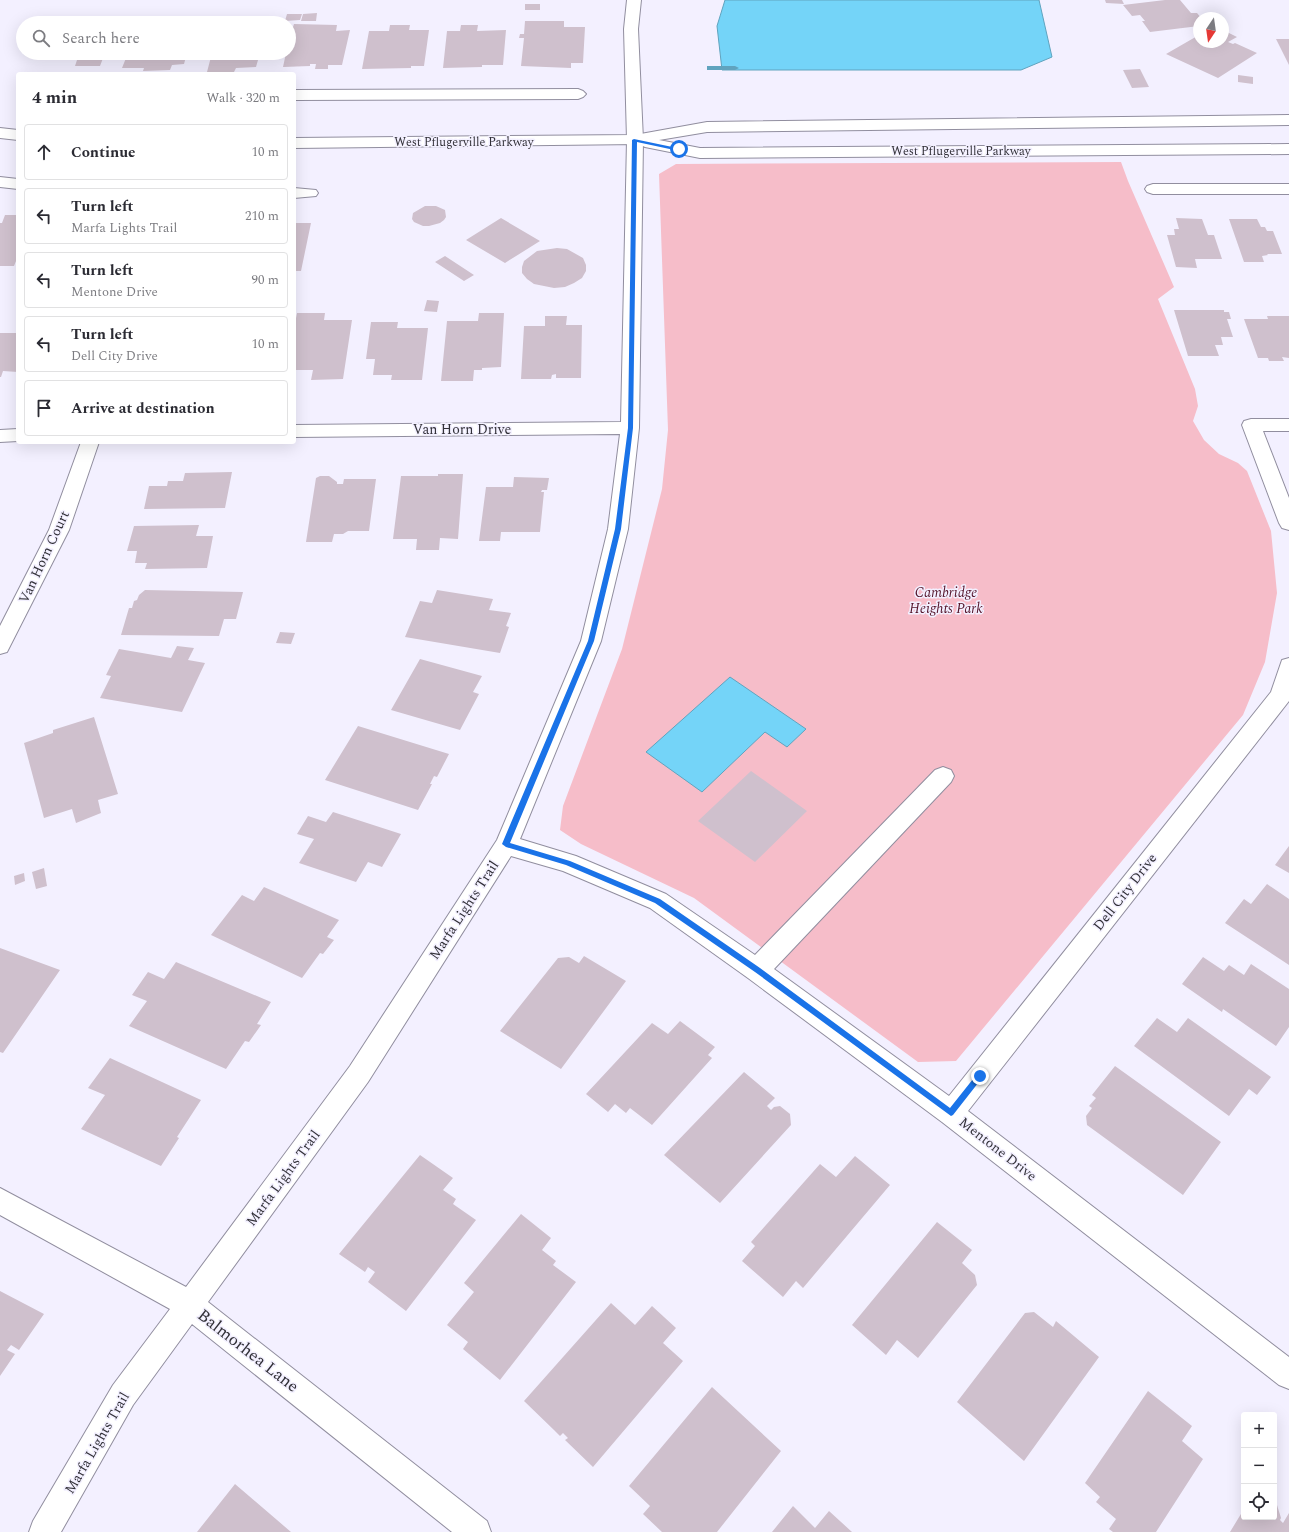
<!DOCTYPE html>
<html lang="en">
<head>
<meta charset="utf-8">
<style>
  :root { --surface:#fff; --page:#f7f7f7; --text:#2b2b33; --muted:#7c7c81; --line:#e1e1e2 }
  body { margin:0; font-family:Spectral,serif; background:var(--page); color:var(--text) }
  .controls { position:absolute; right:12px; bottom:12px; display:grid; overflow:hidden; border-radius:4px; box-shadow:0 4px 16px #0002 }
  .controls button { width:36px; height:36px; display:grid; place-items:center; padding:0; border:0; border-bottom:1px solid var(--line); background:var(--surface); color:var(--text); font:20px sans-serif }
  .compass { position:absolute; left:1193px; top:12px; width:36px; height:36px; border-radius:50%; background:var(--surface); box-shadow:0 4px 16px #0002; rotate:193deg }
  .stop { position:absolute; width:12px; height:12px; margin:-9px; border:3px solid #1a73e8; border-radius:50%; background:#fff }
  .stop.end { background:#1a73e8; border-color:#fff; box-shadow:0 1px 4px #0008 }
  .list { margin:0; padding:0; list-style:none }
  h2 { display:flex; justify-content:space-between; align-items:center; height:52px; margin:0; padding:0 16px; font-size:17px }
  h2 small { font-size:13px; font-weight:400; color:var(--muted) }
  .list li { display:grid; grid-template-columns:26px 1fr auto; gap:12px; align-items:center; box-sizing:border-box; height:56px; margin:0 8px 8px; padding:0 8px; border:1px solid var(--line); border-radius:4px }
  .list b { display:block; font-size:15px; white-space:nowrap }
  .list p { margin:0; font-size:13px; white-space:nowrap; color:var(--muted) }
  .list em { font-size:13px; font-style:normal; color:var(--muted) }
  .icon { flex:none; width:22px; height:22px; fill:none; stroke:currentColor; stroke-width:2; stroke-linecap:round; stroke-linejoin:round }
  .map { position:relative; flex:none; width:1289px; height:1532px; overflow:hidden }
  .search { position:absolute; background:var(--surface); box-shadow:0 4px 16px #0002; left:16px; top:16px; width:280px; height:44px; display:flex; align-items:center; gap:10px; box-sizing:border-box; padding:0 14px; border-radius:22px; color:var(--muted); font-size:15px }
  .panel { position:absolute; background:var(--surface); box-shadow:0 4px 16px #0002; left:16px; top:72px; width:280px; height:372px; border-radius:4px }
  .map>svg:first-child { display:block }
  .green { fill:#f6bdc9 }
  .water { fill:#74d4f8; stroke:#60a3be }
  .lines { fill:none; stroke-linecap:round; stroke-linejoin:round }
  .stream { fill:#60a3be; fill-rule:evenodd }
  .building { fill:#cfc0cd }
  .minor-casing { stroke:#918e9f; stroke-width:2 }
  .major-casing { stroke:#918e9f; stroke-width:2 }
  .minor { fill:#fff; fill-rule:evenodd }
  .major { fill:#fff; fill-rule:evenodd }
  .route { fill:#1a73e8 }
  .labels { text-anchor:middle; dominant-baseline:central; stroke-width:3; stroke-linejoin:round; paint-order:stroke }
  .far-street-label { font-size:12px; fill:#313037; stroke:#f3f0ff }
  .street-label { font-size:14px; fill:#313037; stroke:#f3f0ff }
  .park-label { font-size:14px; font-style:italic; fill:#54142a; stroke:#f3f0ff }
  .near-street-label { font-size:17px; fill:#313037; stroke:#f3f0ff }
</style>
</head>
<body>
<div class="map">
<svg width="1289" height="1532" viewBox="0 0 1289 1532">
  <rect width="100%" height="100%" fill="#f3f0ff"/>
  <path class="green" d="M1121 162 1128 181 1174 287 1158 299 1195 389 1198 406 1193 421 1204 440 1219 454 1238 463 1247 471 1271 531 1277 593 1265 662 1243 715 956 1061 918 1062 694 898 581 844 560 830 563 806 622 649 662 489 668 430 659 174 676 164Z"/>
  <path class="water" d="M725 0H1039L1052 57 1021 70H722L717 26Z
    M730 677 806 729 787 747 765 732 702 792 646 752Z"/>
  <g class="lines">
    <path class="stream" d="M707 66H735L739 68 735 70H707Z"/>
  </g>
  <path class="building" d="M1105 0H1122L1124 4 1106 3Z
    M1165 0H1180L1191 13H1197L1201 18H1199V26L1150 32 1142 21H1145L1140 15 1132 16 1123 5Z
    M525 4H540V10H525Z
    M317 13 316 21H301L303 14Z
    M287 14H302L300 20 285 21Z
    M525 21H564V27H585L583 63H571V68L521 66 524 38H519L520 34H524Z
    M294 24 337 25 336 31 350 30 342 65H328V69H315L316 64H310V66L283 67 286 53H289V39Z
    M390 25H410L409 30H429L424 66H411V68L362 69 369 31H389Z
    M461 25H478L477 31 506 30 503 65H482V67L443 68 447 31H460Z
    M1223 30 1237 37 1228 42 1233 44 1235 43 1257 53 1218 78 1166 54 1199 35V42H1223Z
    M1276 39H1289V65Z
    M48 53H105L100 66H75L77 60 45 59Z
    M128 53H187L184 64 172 65 170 70 143 71 144 68H122Z
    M212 53H260L256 67 236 68 234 72H207Z
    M1140 69 1149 87 1132 88 1123 70Z
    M1238 75 1253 77V84L1238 82Z
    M425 206H436L445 210 446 217 444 220 440 223 429 226H423L414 222 412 219 413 213Z
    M5 215H18V256L14 266H0V223H2Z
    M501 218 540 241 505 263 466 240Z
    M1176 218 1202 219 1208 235H1214L1222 259H1195L1197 268 1176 267 1167 235H1175L1174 229H1179Z
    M1229 219H1257L1261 227H1265L1267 231H1273L1282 254H1267L1268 255 1262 256 1264 262H1244Z
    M294 223H311L301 271H294Z
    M557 248 567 249 583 258 586 265V271L582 278 574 283 565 287 554 288 534 284 527 279 522 273V267L524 261 537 251Z
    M445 256 474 275 464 281 435 262Z
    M427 300 439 301 437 312 424 311Z
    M1174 310H1224V312H1229L1231 319H1227L1233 337H1221L1223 345H1215L1219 356H1188Z
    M297 313H325L324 320H352L343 379 311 380 313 370H294V329Z
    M479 313H504L501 367 482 368V370H474L473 381H441L447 321H478Z
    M545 316H567L566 325H582L581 378H556V374L552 375 551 379H521L524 326H545Z
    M1267 316H1289V358L1282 357 1284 361H1269L1268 358H1258L1244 319H1268Z
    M371 322H398L397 328H428L422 380H391L392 375H373L375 359H366Z
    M0 333H18V372L3 371 1 377H0Z
    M232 472 225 508 144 509 149 486H167L168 481H183L185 473Z
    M438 474H463L458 539 440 538 439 550H416L417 539H393L401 476H438Z
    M320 476H329L337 482V484H343L344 479H376L369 531H348L343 534H334L332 542H306L316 478Z
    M514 477 549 478 547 490H542L541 492H544L540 532H501L500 541H479L486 487H513Z
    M199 525 196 536H213L207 568 145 569 147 563H135L137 551H127L134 526Z
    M145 590 243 592 236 619H224L219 636 121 635 129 608H132L134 601 137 600 139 595Z
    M437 590 493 599 489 610 511 613 506 626 509 627 500 653 405 637 420 601 432 603Z
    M280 632 295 633 291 644 276 643Z
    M177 646 194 648 188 660 205 663 182 712 100 698 111 676 106 675 119 649 171 658Z
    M420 659 482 676 473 692 479 694 460 730 391 710Z
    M94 717 118 794 98 800 101 813 76 823 72 809 44 818 24 743 53 733V730Z
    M358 726 449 754 437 777 434 776 430 784H432L418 810 325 780Z
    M751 771 807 811 755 862 698 821Z
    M333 812 401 834 382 867 368 862 356 882 299 863 314 839 297 834 308 816 326 822Z
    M1289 846V873L1275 865Z
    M44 868 47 886 36 889 32 872Z
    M24 873 25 881 15 885 14 876Z
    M1267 884 1289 899V965L1225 923 1244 899 1251 904Z
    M264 887 339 920 327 937 334 940 323 954 320 953 302 978 211 935 242 895 254 901Z
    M0 948 60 970 3 1053 0 1052Z
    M584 956 626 981 561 1069 500 1031 558 958 569 957 579 963Z
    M1203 957 1224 971 1229 965 1244 975 1251 964 1289 989V1027L1276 1046 1223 1009 1222 1012 1182 984Z
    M176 962 271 1002 257 1024 261 1025 249 1042 245 1041 226 1069 129 1026 147 1001 132 995 148 972 164 979Z
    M1157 1018 1177 1032 1188 1018 1271 1077 1257 1095 1249 1089 1229 1116 1134 1046Z
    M680 1021 715 1047 708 1055 712 1058 652 1125 630 1108 626 1113 615 1104 608 1112 586 1094 652 1023 668 1034Z
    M110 1058 201 1100 177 1137 179 1138 161 1166 81 1129 105 1095 88 1088Z
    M1115 1066 1221 1142 1183 1195 1087 1125 1086 1116 1092 1108 1089 1106 1096 1098 1092 1095Z
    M744 1072 775 1098 767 1106 771 1110 774 1107 780 1106 790 1114 791 1125 720 1203 664 1155Z
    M420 1155 453 1178 443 1190 456 1199 453 1204 476 1220 406 1311 368 1282 375 1272 368 1267 365 1272 339 1254Z
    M855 1156 890 1185 803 1288 796 1281 783 1297 742 1261 755 1246 751 1242 820 1164 836 1177Z
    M521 1214 551 1238 542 1250 556 1261 553 1265 576 1282 500 1380 463 1349 468 1342 447 1325 474 1292 464 1283Z
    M937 1222 972 1250 962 1263 975 1275 977 1285 918 1358 897 1340 886 1355 852 1325Z
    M0 1291 44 1314 19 1350 11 1345 7 1350 15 1354 0 1376Z
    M611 1303 635 1325 652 1306 676 1328 663 1343 683 1361 593 1467 565 1440 568 1438 563 1433 560 1436 554 1430 524 1401Z
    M1034 1312 1053 1327 1056 1321 1099 1357 1024 1461 957 1402 1025 1313Z
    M712 1387 781 1451 717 1532H662L643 1514 650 1506 629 1486Z
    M1148 1391 1192 1426 1182 1441 1203 1459 1156 1532H1113L1109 1529 1116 1519 1096 1502 1100 1497 1085 1483Z
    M235 1484 291 1532H197Z
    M1274 1503 1277 1505 1281 1518 1280 1520 1283 1523 1289 1513V1532H1230L1244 1509V1517H1274Z
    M793 1506 815 1528 829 1511 852 1532H772Z"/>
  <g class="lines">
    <g class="minor-casing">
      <path id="minor" d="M627 0H641L638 29 643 140 639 428 628 529 601 641 520 839 576 856 666 894 755 955 935 770 943 767 951 770 954 776 951 782 774 969 949 1096 1271 692 1282 660 1289 658V701L968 1111 1289 1357V1389L1279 1385 942 1122 748 978 650 908 563 871 511 856 368 1082 208 1302 487 1521 491 1532H452L192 1324 133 1405 61 1532H29L33 1521 113 1385 170 1309 0 1215V1188L186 1287 350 1066 497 840 581 641 608 529 620 434 294 437V425L621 422 627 140 624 29Z
        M578 89 583 91 586 94 583 97 578 99 294 100V90Z
        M0 177 18 179V189L0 187Z
        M1153 184H1289V194H1153L1147 192 1145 189 1147 186Z
        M294 188 316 190 318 193 316 196 294 198Z
        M1251 419H1289V431H1263L1289 498V530L1282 528 1279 523 1242 425 1244 421Z
        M18 429V441L0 442V430Z
        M81 442H99L69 530 7 652 0 654V626L49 530Z"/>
    </g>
    <g class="major-casing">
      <path id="major" d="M1289 115V125L707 132 659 140 700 148 1289 144V154L700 158 645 147 639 144 294 148V138L635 135 707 122Z
        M0 128 18 130V140L0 138Z"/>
    </g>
    <use href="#minor" class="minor"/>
    <use href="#major" class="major"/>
  </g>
  <path class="route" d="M634 139 682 149 679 151 637 142 633 428 621 529 594 641 510 843 570 861 660 899 760 968 950 1108 977 1074H982V1078L953 1115 951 1116 755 972 655 903 566 865 506 847 502 844 588 641 615 529 628 428 632 140Z"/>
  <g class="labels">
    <g class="far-street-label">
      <text x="464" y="142">West Pflugerville Parkway</text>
      <text x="961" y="151">West Pflugerville Parkway</text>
    </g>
    <g class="street-label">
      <text x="462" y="429">Van Horn Drive</text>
      <text transform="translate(44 557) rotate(-65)">Van Horn Court</text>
      <text transform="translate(1125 892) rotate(-52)">Dell City Drive</text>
      <text transform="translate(464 910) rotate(-57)">Marfa Lights Trail</text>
      <text transform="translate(998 1149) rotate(38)">Mentone Drive</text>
      <text transform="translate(283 1178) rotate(-54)">Marfa Lights Trail</text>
      <text transform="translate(97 1443) rotate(-60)">Marfa Lights Trail</text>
    </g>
    <g class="park-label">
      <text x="946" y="592">Cambridge<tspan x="946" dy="16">Heights Park</tspan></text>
    </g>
    <g class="near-street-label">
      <text transform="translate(248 1351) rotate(38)">Balmorhea Lane</text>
    </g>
  </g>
</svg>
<div class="controls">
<button>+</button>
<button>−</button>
<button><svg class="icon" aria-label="locate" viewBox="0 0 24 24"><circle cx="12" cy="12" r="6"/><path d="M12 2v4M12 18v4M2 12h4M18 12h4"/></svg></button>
</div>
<svg class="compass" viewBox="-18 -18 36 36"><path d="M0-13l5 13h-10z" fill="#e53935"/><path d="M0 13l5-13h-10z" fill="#7c7c81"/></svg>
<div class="stop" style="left:679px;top:149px"></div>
<div class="stop end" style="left:980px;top:1076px"></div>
<div class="search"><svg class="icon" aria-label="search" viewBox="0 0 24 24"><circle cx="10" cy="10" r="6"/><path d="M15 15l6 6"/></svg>Search here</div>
<section class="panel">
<h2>4 min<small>Walk · 320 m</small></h2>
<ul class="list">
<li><svg class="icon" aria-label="ahead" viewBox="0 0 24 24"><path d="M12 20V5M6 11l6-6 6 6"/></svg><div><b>Continue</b></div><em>10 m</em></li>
<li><svg class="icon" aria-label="left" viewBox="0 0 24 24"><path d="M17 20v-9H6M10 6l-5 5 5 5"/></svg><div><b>Turn left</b><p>Marfa Lights Trail</p></div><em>210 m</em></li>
<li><svg class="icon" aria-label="left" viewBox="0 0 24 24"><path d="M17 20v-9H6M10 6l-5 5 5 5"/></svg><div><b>Turn left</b><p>Mentone Drive</p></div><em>90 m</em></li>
<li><svg class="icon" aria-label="left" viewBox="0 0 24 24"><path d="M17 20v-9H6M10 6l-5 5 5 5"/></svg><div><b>Turn left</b><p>Dell City Drive</p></div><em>10 m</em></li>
<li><svg class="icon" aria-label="arrive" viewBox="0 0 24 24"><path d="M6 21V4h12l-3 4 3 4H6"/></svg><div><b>Arrive at destination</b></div></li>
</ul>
</section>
</div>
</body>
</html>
